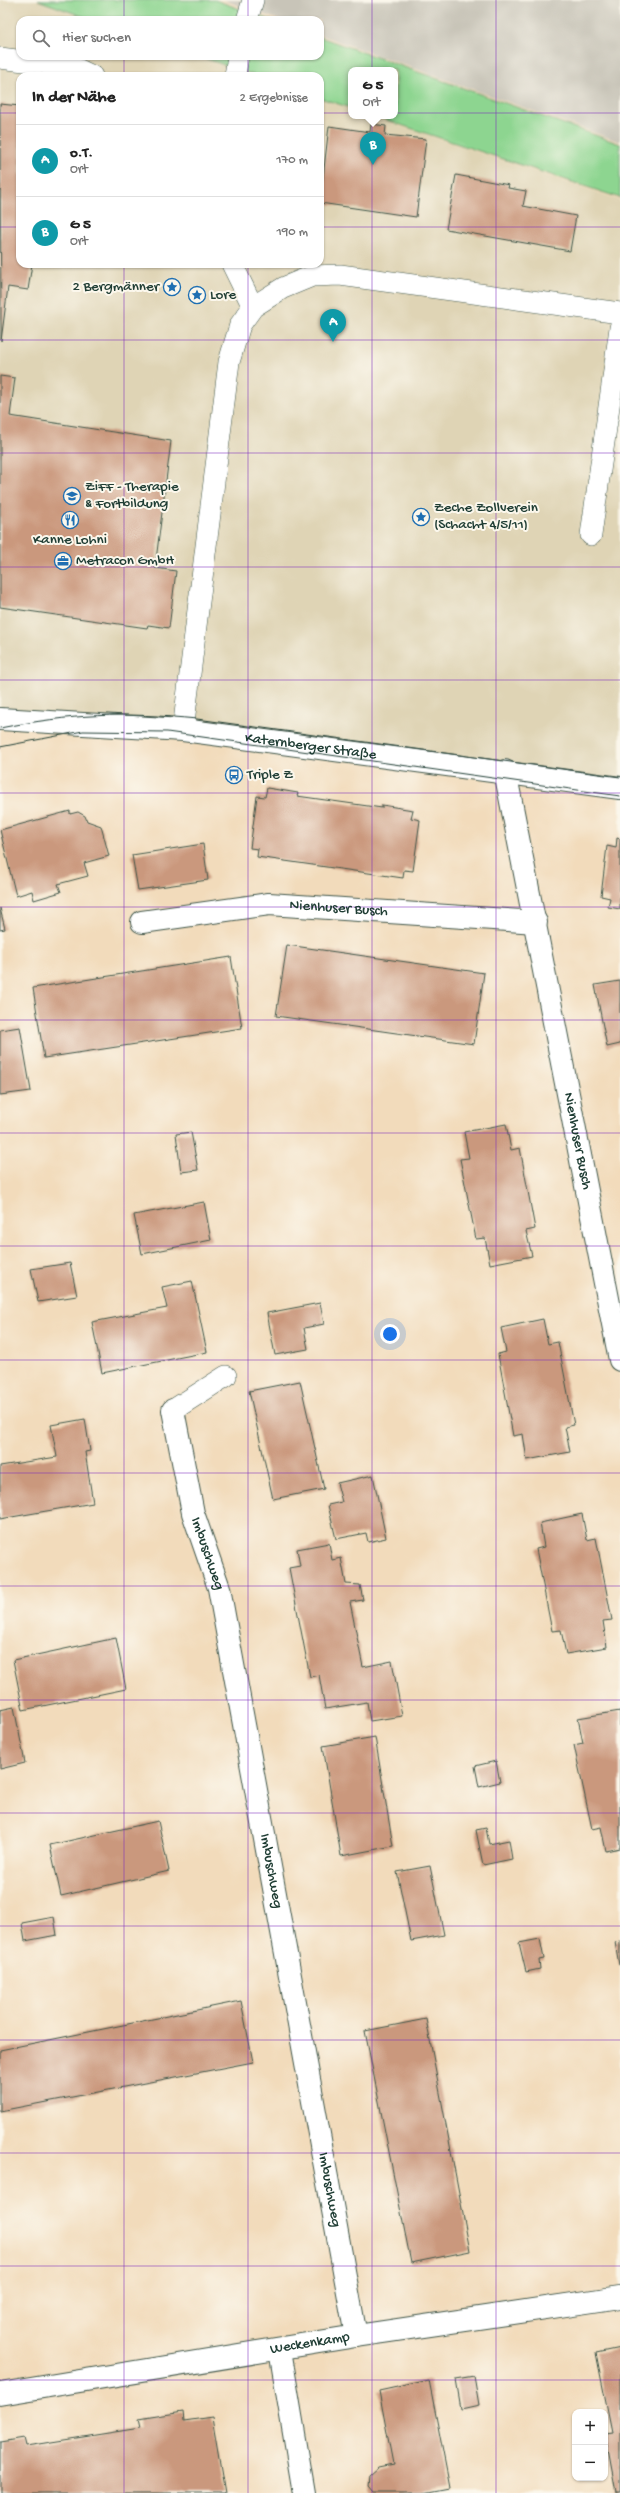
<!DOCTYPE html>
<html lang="de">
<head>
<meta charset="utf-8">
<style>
  :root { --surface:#fff; --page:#f2f2f2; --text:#222; --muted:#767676; --line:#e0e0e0; --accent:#7c3aed }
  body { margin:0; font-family:"Gochi Hand",sans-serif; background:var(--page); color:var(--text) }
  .controls { position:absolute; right:12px; bottom:12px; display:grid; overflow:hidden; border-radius:8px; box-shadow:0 1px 3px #0004 }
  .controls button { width:36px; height:36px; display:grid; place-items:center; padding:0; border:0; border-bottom:1px solid var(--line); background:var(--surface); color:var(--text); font:20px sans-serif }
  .you { position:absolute; left:390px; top:1334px; width:14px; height:14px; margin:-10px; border:3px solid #fff; border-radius:50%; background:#1a73e8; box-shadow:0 0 0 6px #1a73e833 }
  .badge { display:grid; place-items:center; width:26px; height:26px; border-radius:50%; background:var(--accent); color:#fff; font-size:13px; font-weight:700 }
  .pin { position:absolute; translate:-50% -33px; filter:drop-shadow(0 1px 2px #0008) }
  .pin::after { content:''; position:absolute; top:21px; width:14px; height:12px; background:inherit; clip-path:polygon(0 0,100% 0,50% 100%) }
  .popup { position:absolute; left:348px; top:67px; width:50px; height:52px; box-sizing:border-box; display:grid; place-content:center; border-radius:8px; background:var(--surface); filter:drop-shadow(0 1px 3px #0005); font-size:13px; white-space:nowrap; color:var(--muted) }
  .popup b { font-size:15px; color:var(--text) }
  .popup::after { content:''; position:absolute; left:50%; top:100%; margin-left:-8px; border:8px solid transparent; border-top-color:var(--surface) }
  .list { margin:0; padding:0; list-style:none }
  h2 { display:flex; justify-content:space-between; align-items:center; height:52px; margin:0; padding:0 16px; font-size:17px }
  h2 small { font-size:13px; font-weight:400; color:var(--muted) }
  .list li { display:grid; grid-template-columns:26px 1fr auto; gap:12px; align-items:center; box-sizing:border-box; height:72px; padding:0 16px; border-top:1px solid var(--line) }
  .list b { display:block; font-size:15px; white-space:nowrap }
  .list p { margin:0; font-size:13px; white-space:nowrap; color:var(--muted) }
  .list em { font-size:13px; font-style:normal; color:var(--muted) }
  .icon { flex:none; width:22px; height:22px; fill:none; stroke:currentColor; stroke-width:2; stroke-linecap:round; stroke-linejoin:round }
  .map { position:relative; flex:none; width:620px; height:2493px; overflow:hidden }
  .search { position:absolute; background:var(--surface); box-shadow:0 1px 3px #0004; left:16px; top:16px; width:308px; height:44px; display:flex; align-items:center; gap:10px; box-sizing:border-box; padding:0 14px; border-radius:12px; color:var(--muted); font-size:15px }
  .panel { position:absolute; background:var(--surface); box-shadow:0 1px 3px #0004; left:16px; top:72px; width:308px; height:196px; border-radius:12px }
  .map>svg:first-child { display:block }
  .built { fill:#dfd4b5 }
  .industrial { fill:#c8c4b8 }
  .green { fill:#8dd590; stroke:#568962 }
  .building { fill:#ca987d }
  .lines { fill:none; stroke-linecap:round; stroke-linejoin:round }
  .lane-casing { stroke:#3f5548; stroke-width:22 }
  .street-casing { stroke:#3f5548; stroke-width:24 }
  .secondary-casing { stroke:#3f5548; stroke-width:24 }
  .lane { stroke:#fff; stroke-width:21 }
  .street { stroke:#fff; stroke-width:22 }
  .secondary { stroke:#fff; stroke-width:22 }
  .tram { stroke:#1f3d34; stroke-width:1 }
  .grid { fill:none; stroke:#7b2cbf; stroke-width:1; stroke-opacity:0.55 }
  .labels { text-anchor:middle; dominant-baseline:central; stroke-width:4; stroke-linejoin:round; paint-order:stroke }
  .poi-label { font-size:15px; fill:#1f3d34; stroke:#fbf7ec; text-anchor:start }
  .street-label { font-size:15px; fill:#1f3d34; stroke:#fbf7ec }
</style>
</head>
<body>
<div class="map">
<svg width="620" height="2493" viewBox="0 0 620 2493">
  <rect width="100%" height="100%" fill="#fbf7ec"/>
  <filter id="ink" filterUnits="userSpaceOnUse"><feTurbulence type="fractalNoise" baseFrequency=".025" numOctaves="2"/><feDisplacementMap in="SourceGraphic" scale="8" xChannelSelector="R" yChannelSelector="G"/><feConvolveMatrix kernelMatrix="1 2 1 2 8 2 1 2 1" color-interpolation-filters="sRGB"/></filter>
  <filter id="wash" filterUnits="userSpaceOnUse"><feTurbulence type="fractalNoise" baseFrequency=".012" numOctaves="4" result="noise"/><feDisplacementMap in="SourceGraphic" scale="16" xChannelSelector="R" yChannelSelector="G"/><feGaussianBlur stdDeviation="0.9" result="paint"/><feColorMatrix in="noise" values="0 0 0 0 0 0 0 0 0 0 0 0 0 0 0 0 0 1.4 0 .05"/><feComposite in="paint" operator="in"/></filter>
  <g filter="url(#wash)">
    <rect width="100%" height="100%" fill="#f2dbbb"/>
    <path class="built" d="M0 0H38L93 20H20V56H197L254 76H20V264H320V99L351 109V116H370L620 200V782L0 716Z"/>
    <path class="industrial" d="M223 0H620V142L320 35V20H279Z"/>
    <path class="green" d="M38 0H215L271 20H93Z
      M320 37 620 144V198L374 116H395V70H351V108L320 98V76H257L198 56H320Z"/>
    <g id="blocks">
      <path class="building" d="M0 104 20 106V264H32L28 290 8 287 1 341Z
        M371 124 386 126 385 135 426 139 416 217 320 203 329 126 370 132Z
        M456 175 509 185 508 188 526 191 523 206 576 216 570 251 446 229Z
        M0 376 15 378 10 416 171 441 155 568 176 571 169 628 148 625 147 628 0 607Z
        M267 788 298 793 297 796 382 808V805L413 810 411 818 420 820 413 871 404 870 403 878 257 857 258 849 250 848 257 796 265 797Z
        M70 811V814L78 812 85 816 87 821 101 826 109 856 84 863 88 876 58 884 61 892 34 900 32 891 16 896 0 830Z
        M617 838 620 839V909L608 907 610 898 601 896 607 846 616 848Z
        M203 844 208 880 138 890 132 855Z
        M0 908 5 929 0 930Z
        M287 945 484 973 474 1044 276 1016Z
        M231 957 242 1028 44 1058 33 988Z
        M620 981V1044L607 1047 595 985Z
        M20 1027 31 1091 0 1095V1030Z
        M506 1124 511 1150 520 1148 535 1229 526 1231 532 1256 490 1264 485 1238 476 1239 460 1159 469 1158 464 1132Z
        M191 1132 198 1170 181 1172 176 1134Z
        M204 1202 211 1240 142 1254 134 1215Z
        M70 1263 77 1296 38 1302 31 1269Z
        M192 1281 207 1352 102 1373 92 1322 167 1308 162 1287Z
        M320 1303 324 1324 304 1328 308 1349 275 1355 267 1313Z
        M543 1319 548 1344 558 1342 574 1425 565 1427 570 1452 527 1460 523 1434 513 1436 498 1354 506 1352 501 1328Z
        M300 1381 324 1489 273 1499 249 1391Z
        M85 1419 90 1451 85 1452 93 1503 0 1519V1466L57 1457 51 1425Z
        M373 1475 386 1538 368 1542 366 1533 336 1539 328 1505 342 1502 337 1483Z
        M582 1514 587 1540 596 1538 612 1620 603 1621 607 1647 566 1654 561 1630 552 1631 536 1549 544 1547 540 1523Z
        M329 1543 332 1560 341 1558 346 1584 360 1585 363 1600 350 1602 363 1667 392 1661 402 1716 370 1721 367 1702 325 1709 319 1675 310 1677 289 1568 300 1566 297 1549Z
        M116 1638 126 1689 23 1710 13 1660Z
        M14 1707 25 1763 0 1769V1710Z
        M620 1711V1848L606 1851 601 1827 592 1829 574 1745 583 1743 578 1718Z
        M375 1737 393 1846 341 1856 323 1746Z
        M496 1761 500 1782 479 1787 475 1766Z
        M158 1821 169 1871 61 1896 50 1845Z
        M486 1828 489 1844 509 1840 512 1859 483 1865 476 1830Z
        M430 1866 444 1935 411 1941 397 1872Z
        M54 1917 57 1935 25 1941 22 1923Z
        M540 1939 544 1959 539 1960 540 1969 526 1972 519 1943Z
        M620 1941V1965H619L615 1942Z
        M241 2001 253 2062 0 2111V2050Z
        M426 2019 470 2251 411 2263 365 2031Z
        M620 2348V2493H616L605 2434 612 2433 596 2353Z
        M474 2376 479 2405 461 2409 456 2379Z
        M429 2380 450 2488 424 2493H373L368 2487 369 2475 378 2467 393 2464 379 2391Z
        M183 2412 184 2421 212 2417 225 2493H0V2442L24 2438 26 2446 140 2428 138 2419Z"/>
    </g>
  </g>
  <g filter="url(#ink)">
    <use href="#blocks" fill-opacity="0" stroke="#3f5548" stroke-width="1"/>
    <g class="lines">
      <g class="lane-casing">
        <path id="lane" d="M247 20 253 0
          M0 58 73 67 92 76
          M235 76 238 56
          M232 264 253 307
          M591 535 620 328
          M183 730 229 362 240 325 253 307 283 288 312 276 340 275 620 313
          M173 1410 226 1376"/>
      </g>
      <g class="street-casing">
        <g id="street">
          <path id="s1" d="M505 771 620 1360"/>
          <path id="s2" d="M142 922 269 904 536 922"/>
          <path id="s3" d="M173 1410 193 1513 219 1588 356 2336"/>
          <path d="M280 2350 304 2493"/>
          <path id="s4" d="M0 2394 356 2336 620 2297"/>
        </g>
      </g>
      <g class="secondary-casing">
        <g id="secondary">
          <path id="s5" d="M0 719 183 730 620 788"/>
        </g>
      </g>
      <use href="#lane" class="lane"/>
      <use href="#street" class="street"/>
      <use href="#secondary" class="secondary"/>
      <path class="tram" d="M0 728C71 714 124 712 197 719L620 777
        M0 747 83 731 167 732 620 796"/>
    </g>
  </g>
  <path class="grid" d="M124 0V20M248 0V20M372 0V2493M496 0V2493M124 56V76M248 56V76M0 113H20M320 113H620M0 227H20M320 227H620M124 264V2493M248 264V2493M0 340H620M0 453H620M0 567H620M0 680H620M0 793H620M0 907H620M0 1020H620M0 1133H620M0 1246H620M0 1360H620M0 1473H620M0 1586H620M0 1700H620M0 1813H620M0 1926H620M0 2040H620M0 2153H620M0 2266H620M0 2380H620"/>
  <defs>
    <g id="sight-ring" transform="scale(0.9)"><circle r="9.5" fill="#fbf7ec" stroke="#1f6fb2" stroke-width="1.5"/><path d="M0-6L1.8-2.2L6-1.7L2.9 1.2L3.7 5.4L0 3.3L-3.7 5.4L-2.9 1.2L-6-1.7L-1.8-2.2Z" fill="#1f6fb2"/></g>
    <g id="university-ring" transform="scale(0.9)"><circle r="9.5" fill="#fbf7ec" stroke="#1f6fb2" stroke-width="1.5"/><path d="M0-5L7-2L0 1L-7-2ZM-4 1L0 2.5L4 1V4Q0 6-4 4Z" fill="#1f6fb2"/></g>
    <g id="restaurant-ring" transform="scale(0.9)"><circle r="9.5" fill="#fbf7ec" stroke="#1f6fb2" stroke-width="1.5"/><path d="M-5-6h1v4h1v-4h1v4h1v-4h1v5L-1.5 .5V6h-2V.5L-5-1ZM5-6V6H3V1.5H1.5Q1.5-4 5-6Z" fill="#1f6fb2"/></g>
    <g id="office-ring" transform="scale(0.9)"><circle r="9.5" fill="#fbf7ec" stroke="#1f6fb2" stroke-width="1.5"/><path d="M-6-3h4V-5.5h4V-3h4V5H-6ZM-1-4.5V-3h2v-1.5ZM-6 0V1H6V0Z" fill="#1f6fb2"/></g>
    <g id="bus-ring" transform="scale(0.9)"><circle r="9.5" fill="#fbf7ec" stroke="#1f6fb2" stroke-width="1.5"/><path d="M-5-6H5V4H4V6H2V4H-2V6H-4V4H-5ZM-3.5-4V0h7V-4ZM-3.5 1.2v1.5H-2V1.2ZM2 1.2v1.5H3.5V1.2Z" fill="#1f6fb2"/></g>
  </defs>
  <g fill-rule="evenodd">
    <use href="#sight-ring" x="172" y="287"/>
    <use href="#sight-ring" x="197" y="295"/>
    <use href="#university-ring" x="72" y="496"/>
    <use href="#sight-ring" x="421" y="517"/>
    <use href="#restaurant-ring" x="70" y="520"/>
    <use href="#office-ring" x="63" y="561"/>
    <use href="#bus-ring" x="234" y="775"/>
  </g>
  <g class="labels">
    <g class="poi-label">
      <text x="159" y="287" text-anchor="end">2 Bergmänner</text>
      <text x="210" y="295">Lore</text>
      <text x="85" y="487">ZiFF - Therapie<tspan x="85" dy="17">&amp; Fortbildung</tspan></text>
      <text x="434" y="508">Zeche Zollverein<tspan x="434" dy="17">(Schacht 4/5/11)</tspan></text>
      <text x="70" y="540" text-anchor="middle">Kanne Lohni</text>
      <text x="76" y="561">Metracon GmbH</text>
      <text x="247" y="775">Triple Z</text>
    </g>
    <g class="street-label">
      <text stroke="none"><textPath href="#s5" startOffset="312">Katernberger Straße</textPath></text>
      <text stroke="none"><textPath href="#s2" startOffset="198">Nienhuser Busch</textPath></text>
      <text stroke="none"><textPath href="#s1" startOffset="377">Nienhuser Busch</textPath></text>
      <text stroke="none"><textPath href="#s3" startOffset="148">Imbuschweg</textPath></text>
      <text stroke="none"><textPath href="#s3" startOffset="472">Imbuschweg</textPath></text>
      <text stroke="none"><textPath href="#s3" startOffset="796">Imbuschweg</textPath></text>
      <text stroke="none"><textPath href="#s4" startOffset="314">Weckenkamp</textPath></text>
    </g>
  </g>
</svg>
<div class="controls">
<button>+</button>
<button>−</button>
</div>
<div class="you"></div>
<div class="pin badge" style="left:333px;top:342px;background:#0f9aa8">A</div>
<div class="pin badge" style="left:373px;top:165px;background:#0f9aa8">B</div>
<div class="popup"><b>G 5</b>Ort</div>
<div class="search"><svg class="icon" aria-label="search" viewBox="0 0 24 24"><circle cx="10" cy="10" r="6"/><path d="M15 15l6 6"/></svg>Hier suchen</div>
<section class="panel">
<h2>In der Nähe<small>2 Ergebnisse</small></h2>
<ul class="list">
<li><span class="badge" style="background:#0f9aa8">A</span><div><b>o.T.</b><p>Ort</p></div><em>170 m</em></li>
<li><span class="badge" style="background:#0f9aa8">B</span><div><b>G 5</b><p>Ort</p></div><em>190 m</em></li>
</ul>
</section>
</div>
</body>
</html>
